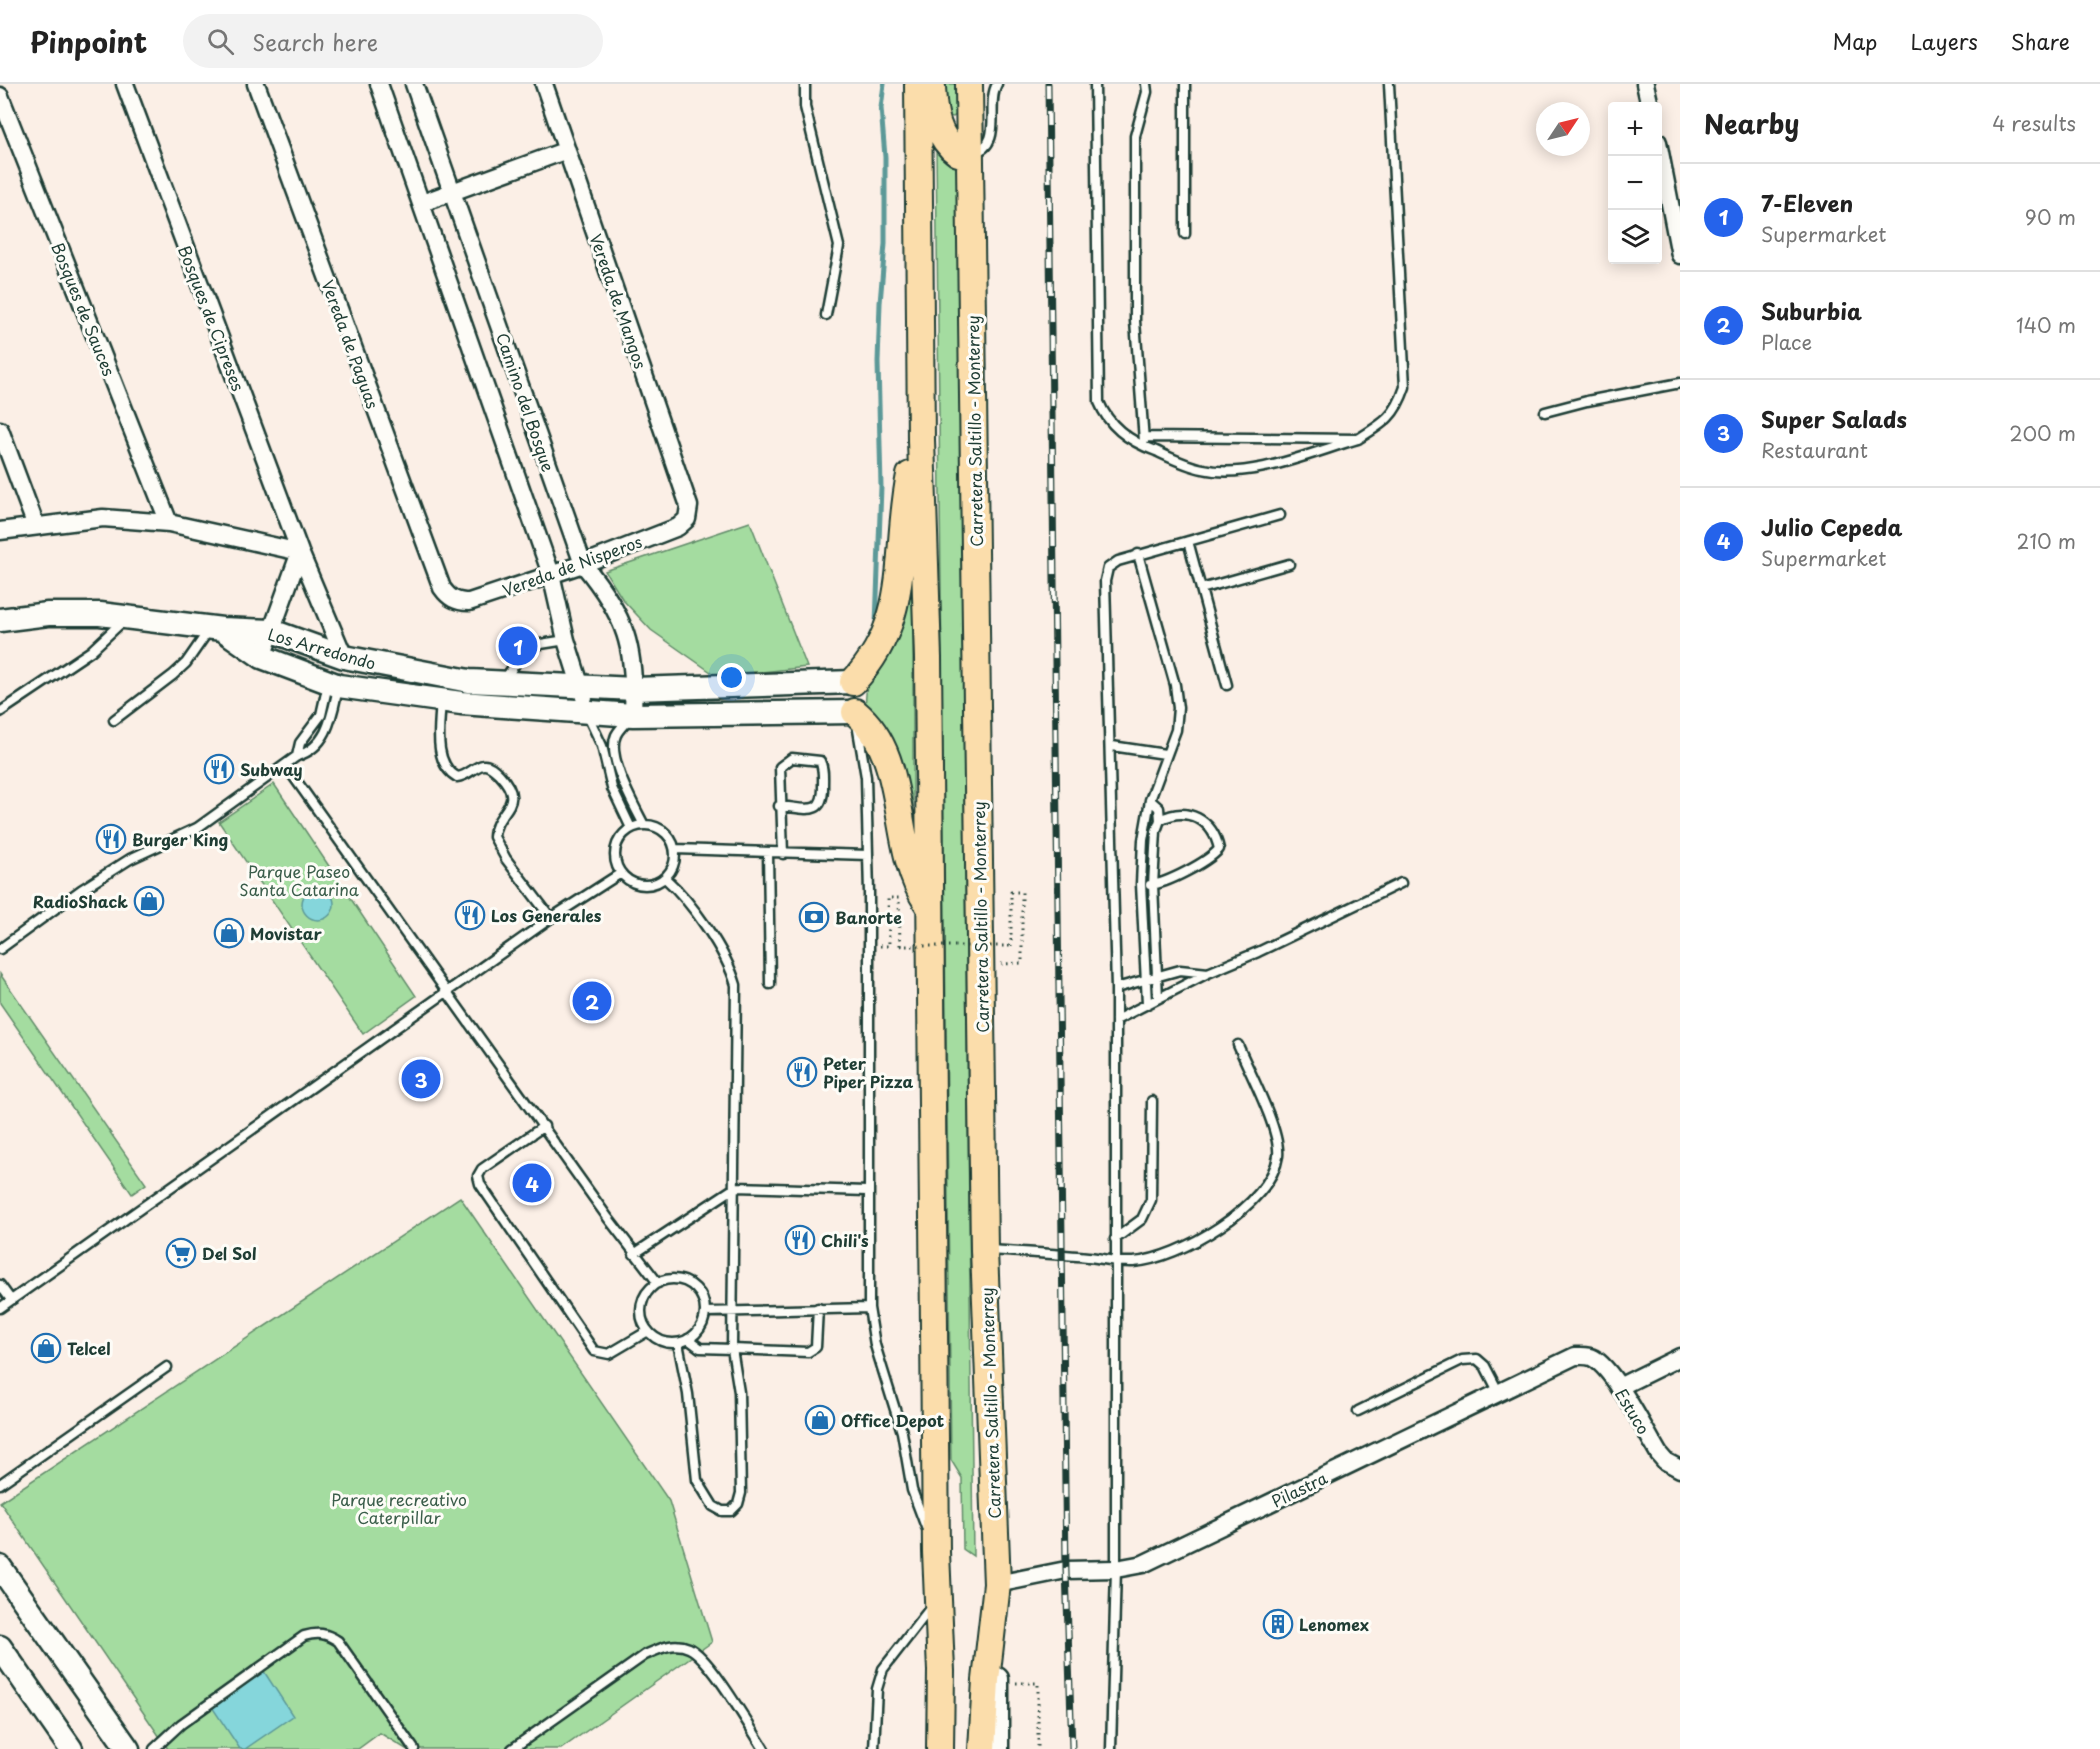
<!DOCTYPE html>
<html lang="en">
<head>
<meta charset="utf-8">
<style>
  :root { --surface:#fff; --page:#f2f2f2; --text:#222; --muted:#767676; --line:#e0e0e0; --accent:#2563eb }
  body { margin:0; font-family:"Playpen Sans",sans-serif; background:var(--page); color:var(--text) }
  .controls { position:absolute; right:18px; top:18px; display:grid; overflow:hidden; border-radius:6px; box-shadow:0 3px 15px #0003 }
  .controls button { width:54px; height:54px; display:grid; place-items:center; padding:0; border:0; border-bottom:2px solid var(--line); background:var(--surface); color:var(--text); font:30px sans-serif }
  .compass { position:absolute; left:1536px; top:18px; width:54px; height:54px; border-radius:50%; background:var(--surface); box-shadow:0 3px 15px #0003; rotate:55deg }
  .you { position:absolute; left:732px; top:594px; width:21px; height:21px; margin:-15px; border:4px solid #fff; border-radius:50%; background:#1a73e8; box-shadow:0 0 0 9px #1a73e833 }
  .badge { display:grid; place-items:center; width:39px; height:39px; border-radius:50%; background:var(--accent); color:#fff; font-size:20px; font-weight:700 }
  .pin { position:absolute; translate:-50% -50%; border:3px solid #fff; box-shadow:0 2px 6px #0006 }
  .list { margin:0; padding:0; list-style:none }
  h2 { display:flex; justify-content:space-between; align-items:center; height:78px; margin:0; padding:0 24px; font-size:26px }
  h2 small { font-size:20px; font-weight:400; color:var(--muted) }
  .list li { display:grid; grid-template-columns:39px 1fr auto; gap:18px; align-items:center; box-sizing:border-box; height:108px; padding:0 24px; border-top:2px solid var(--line) }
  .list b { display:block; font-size:22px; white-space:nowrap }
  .list p { margin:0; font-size:20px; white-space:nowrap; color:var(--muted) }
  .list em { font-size:20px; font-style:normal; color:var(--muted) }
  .icon { flex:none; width:33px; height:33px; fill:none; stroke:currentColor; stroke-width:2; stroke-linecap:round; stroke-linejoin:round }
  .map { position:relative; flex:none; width:1680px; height:1665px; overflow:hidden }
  header { display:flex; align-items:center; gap:36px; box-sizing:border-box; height:84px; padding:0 30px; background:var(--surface); border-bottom:2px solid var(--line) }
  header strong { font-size:28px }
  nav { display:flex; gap:33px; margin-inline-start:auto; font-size:21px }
  .search { width:420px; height:54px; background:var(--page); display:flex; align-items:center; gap:15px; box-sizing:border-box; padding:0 21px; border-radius:33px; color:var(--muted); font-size:22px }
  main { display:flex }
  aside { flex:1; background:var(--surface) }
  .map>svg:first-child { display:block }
  .green { fill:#a4dca0; stroke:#628c6a; stroke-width:1.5 }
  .water { fill:#85d6db; stroke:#5c9998; stroke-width:1.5 }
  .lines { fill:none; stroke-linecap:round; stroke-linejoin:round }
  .stream { stroke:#5c9998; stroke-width:5 }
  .lane-casing { stroke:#1f3d34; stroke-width:13 }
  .street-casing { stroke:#1f3d34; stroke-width:21 }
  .secondary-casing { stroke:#1f3d34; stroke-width:27 }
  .primary-casing { stroke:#1f3d34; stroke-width:30 }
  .path { stroke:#1f3d34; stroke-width:3; stroke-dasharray:1.5 4.5; stroke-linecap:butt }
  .lane { stroke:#fdfcf7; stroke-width:8 }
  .street { stroke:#fdfcf7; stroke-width:16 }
  .secondary { stroke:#fdfcf7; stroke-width:22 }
  .primary { stroke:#fbddab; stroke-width:26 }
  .rail-casing { stroke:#1f3d34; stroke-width:7 }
  .rail { stroke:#fdfcf7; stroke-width:4.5; stroke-dasharray:14; stroke-linecap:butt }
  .path-bridge { stroke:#1f3d34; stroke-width:3; stroke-dasharray:1.5 4.5; stroke-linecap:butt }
  .labels { text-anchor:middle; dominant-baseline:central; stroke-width:6; stroke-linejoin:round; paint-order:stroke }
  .street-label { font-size:16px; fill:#1f3d34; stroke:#fdfcf7 }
  .poi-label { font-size:16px; font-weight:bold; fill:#1f3d34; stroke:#fdfcf7; text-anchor:start }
  .park-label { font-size:16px; fill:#3a5d4a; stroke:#fdfcf7 }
</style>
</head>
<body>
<header>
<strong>Pinpoint</strong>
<div class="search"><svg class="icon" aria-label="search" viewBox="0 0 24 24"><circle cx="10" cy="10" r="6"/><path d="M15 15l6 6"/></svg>Search here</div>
<nav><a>Map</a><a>Layers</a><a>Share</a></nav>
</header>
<main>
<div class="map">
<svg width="1680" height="1665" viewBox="0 0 1680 1665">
  <rect width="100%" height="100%" fill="#fbefe6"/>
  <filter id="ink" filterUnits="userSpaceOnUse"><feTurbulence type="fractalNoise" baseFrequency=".0167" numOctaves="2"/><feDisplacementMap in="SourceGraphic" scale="12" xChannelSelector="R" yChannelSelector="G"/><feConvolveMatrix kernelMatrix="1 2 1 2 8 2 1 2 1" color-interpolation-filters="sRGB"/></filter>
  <g filter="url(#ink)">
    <path class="green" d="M945 0H959L957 30 953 33 949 32Z
      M936 63 941 74 957 82 973 1472 963 1465 962 1394 951 1376Z
      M913 428V754C904 712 902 650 865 625L867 597Z
      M750 438 807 583 718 593 651 546 623 516 605 487Z
      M274 700 416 912 363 950 219 738Z
      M0 890 146 1100 132 1110 0 919Z
      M460 1113 669 1417 712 1558 561 1665H406L380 1649 358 1665H168L0 1418Z"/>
    <path class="water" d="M302 820a16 16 0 1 1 32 0a16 16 0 1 1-32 0Z
      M263 1586 293 1632 245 1665H240L212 1623Z"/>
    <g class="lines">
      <path class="stream" d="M876 540 881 403 878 278 880 219 885 160V73L881 24 884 0"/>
      <g class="lane-casing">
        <path id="lane" d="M805 0V23L839 162 826 231
          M1095 0 1099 318C1109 343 1131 358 1156 367 1171 374 1187 382 1203 385 1250 396 1313 368 1358 355
          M1185 0V150
          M973 69C1005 61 985 21 997 0
          M1545 328 1587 317 1680 299
          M1144 353 1358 355C1384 339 1395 333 1405 303L1389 0
          M1144 357 1135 237V52L1147 8 1146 0
          M1188 457 1227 601
          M1138 470 1175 601 1178 624 1176 646 1150 716 1143 756 1141 800 1147 919
          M1201 505 1289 480
          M504 596 528 562 566 556
          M441 616C440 640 432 679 457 693 468 692 473 683 483 681 489 680 495 686 499 690 529 722 495 725 494 753L506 775 551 834
          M0 628 91 567 123 537
          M587 630 602 662 612 704 631 744
          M631 633C626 638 619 645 616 651 606 673 634 721 644 741
          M114 636 173 591 186 579 209 546
          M857 640 866 693 869 809V1224L875 1261 902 1348 912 1406 926 1443
          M1112 662 1165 670
          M297 672 300 659 321 631 328 600
          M286 682 608 1134 658 1199
          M1150 716 1159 724 1160 736 1156 747 1153 801 1158 914
          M779 722C805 724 824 734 823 701 823 692 824 685 820 677L792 674 780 683 783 770
          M615 771a30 30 0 1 1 60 0a30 30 0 1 1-60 0Z
          M675 765 868 771
          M768 769 770 900
          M665 794C692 818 726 867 736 901L732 1265 700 1264 688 1255
          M1150 801C1166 800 1208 778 1219 765 1213 736 1187 721 1160 736
          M0 865 81 806 130 775 197 744 297 672C328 663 332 631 338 604
          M1116 904 1180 886 1208 889 1258 868 1401 799
          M1116 936 1208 889
          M544 1042 482 1085 478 1092 480 1100 594 1267 609 1270 648 1247
          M1115 1155 1142 1135 1151 1116 1152 1017
          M988 1166C1021 1168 1055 1170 1088 1173 1102 1174 1119 1179 1133 1178 1179 1175 1271 1122 1278 1072 1281 1047 1249 987 1238 961
          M634 1170 736 1103 867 1107
          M641 1227a32 32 0 1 1 64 0a32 32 0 1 1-64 0Z
          M0 1201 11 1216
          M0 1224 551 834 621 789
          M705 1228 869 1224
          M678 1259 688 1310 697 1396 713 1422 722 1427H731L738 1420 741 1409 739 1308 732 1265 808 1268 816 1263 818 1224
          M1358 1327 1462 1276 1477 1275 1485 1282 1499 1309
          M0 1400 167 1283
          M154 1665 181 1640 304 1552C318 1548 326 1549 338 1557L414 1665
          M512 1665 645 1571C659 1565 673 1557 689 1564 710 1573 750 1644 764 1665
          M874 1665 877 1605 883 1585 932 1522
          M1111 1665 1116 1485V904L1105 497 1108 484 1118 477 1280 431"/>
      </g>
      <g class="street-casing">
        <path id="street" d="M125 0 300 468 344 573
          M256 0 442 504C449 514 456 518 469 518L583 480 678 443 687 435 689 422 544 0
          M379 0 551 490 566 556 584 613
          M414 0 583 480C626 532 636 564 633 631
          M1645 0 1650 22
          M0 12 169 439
          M1658 58 1680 171
          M422 119 567 66
          M0 346 36 442
          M0 447 103 434 169 439 300 468
          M262 573 300 468
          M1619 1303 1680 1273
          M997 1500 1066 1486 1116 1485 1143 1480 1575 1272C1582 1272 1588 1271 1593 1274 1615 1286 1645 1347 1659 1370L1665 1377 1680 1385"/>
      </g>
      <g class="secondary-casing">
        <path id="secondary" d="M0 536 48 530H100L222 545 272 547 344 573 469 597 634 605 853 598
          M222 545 262 573 339 602 461 619 633 631 855 628
          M0 1483 128 1665
          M0 1563 71 1665
          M997 1595V1665"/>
      </g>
      <g class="primary-casing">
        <path id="primary" d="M918 0 921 356 928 574 936 1468 941 1587 940 1665
          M969 0 984 1166 997 1500 986 1596 982 1665
          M932 3C933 28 937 54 958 69L969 70
          M853 598C913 534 894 469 910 391
          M855 628C912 675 888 761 928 820"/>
      </g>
      <path class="path" d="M880 862H889L888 814H899L900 862
        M1001 880 1022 879V808H1011V862
        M1016 1599H1038V1665"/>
      <use href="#lane" class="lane"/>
      <use href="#street" class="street"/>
      <use href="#secondary" class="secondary"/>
      <use href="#primary" class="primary"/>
      <g class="rail-casing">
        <path id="rail" d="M1048 0 1066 1486 1072 1665"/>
      </g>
      <use href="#rail" class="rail"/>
      <path class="path-bridge" d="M900 862H1011"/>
    </g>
  </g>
  <defs>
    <g id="restaurant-ring" transform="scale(1.5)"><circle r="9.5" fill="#fdfcf7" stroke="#1f6fb2" stroke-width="1.5"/><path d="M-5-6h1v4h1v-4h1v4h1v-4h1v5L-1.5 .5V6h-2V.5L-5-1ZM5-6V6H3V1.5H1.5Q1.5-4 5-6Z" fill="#1f6fb2"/></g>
    <g id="shop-ring" transform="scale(1.5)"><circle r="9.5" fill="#fdfcf7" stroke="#1f6fb2" stroke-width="1.5"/><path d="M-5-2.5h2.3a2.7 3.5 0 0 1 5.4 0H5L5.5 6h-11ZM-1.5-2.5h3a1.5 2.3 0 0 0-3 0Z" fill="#1f6fb2"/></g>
    <g id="bank-ring" transform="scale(1.5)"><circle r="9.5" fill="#fdfcf7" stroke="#1f6fb2" stroke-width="1.5"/><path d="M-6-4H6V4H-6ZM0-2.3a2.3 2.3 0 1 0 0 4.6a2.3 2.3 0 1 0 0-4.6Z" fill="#1f6fb2"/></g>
    <g id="supermarket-ring" transform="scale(1.5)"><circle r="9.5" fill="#fdfcf7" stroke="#1f6fb2" stroke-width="1.5"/><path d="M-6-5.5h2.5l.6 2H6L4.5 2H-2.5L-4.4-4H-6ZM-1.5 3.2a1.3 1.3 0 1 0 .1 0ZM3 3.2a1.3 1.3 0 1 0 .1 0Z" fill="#1f6fb2"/></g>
    <g id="building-ring" transform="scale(1.5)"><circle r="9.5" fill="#fdfcf7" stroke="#1f6fb2" stroke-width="1.5"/><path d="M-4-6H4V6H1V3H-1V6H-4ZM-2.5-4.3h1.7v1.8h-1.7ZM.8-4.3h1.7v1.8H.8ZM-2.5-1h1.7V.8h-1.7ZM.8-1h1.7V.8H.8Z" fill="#1f6fb2"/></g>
  </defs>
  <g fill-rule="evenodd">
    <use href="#restaurant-ring" x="219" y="685"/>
    <use href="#restaurant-ring" x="111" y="755"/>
    <use href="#shop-ring" x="149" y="817"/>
    <use href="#restaurant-ring" x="470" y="831"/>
    <use href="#bank-ring" x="814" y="833"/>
    <use href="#shop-ring" x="229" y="849"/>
    <use href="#restaurant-ring" x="802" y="988"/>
    <use href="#restaurant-ring" x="800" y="1156"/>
    <use href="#supermarket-ring" x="181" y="1169"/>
    <use href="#shop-ring" x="46" y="1264"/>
    <use href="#shop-ring" x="820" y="1336"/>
    <use href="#building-ring" x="1278" y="1540"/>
  </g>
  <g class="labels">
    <g class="street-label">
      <text transform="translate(619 217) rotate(71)">Vereda de Mangos</text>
      <text transform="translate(84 225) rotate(68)">Bosques de Sauces</text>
      <text transform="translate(212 234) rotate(69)">Bosques de Cipreses</text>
      <text transform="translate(351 260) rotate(70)">Vereda de Paguas</text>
      <text transform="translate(526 318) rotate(71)">Camino del Bosque</text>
      <text transform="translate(974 347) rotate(-91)">Carretera Saltillo - Monterrey</text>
      <text transform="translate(572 481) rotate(-20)">Vereda de Nisperos</text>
      <text transform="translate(322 564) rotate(16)">Los Arredondo</text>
      <text transform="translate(980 833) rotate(-91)">Carretera Saltillo - Monterrey</text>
      <text transform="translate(990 1319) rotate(-92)">Carretera Saltillo - Monterrey</text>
      <text transform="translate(1633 1327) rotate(59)">Estuco</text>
      <text transform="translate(1299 1405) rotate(-26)">Pilastra</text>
    </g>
    <g class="poi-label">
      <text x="240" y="685">Subway</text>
      <text x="132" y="755">Burger King</text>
      <text x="128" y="817" text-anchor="end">RadioShack</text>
      <text x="491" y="831">Los Generales</text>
      <text x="835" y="833">Banorte</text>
      <text x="250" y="849">Movistar</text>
      <text x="823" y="979">Peter<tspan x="823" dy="18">Piper Pizza</tspan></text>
      <text x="821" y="1156">Chili's</text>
      <text x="202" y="1169">Del Sol</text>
      <text x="67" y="1264">Telcel</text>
      <text x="841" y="1336">Office Depot</text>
      <text x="1299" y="1540">Lenomex</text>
    </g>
    <g class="park-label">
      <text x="299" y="787">Parque Paseo<tspan x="299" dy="18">Santa Catarina</tspan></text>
      <text x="399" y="1415">Parque recreativo<tspan x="399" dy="18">Caterpillar</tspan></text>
    </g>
  </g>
</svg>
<div class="controls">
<button>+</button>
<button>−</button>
<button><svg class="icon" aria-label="layers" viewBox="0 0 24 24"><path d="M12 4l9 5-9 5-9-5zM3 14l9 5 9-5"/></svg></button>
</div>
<svg class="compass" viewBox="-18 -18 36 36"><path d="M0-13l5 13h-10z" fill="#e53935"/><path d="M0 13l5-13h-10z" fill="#767676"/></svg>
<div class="you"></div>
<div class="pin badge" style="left:518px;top:562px">1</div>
<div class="pin badge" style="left:592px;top:917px">2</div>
<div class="pin badge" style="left:421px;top:995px">3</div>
<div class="pin badge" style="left:532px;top:1099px">4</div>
</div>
<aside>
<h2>Nearby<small>4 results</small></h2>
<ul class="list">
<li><span class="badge">1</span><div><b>7-Eleven</b><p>Supermarket</p></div><em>90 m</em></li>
<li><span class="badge">2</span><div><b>Suburbia</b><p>Place</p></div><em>140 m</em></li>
<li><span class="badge">3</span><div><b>Super Salads</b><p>Restaurant</p></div><em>200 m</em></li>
<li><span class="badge">4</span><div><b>Julio Cepeda</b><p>Supermarket</p></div><em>210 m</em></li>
</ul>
</aside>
</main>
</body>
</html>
